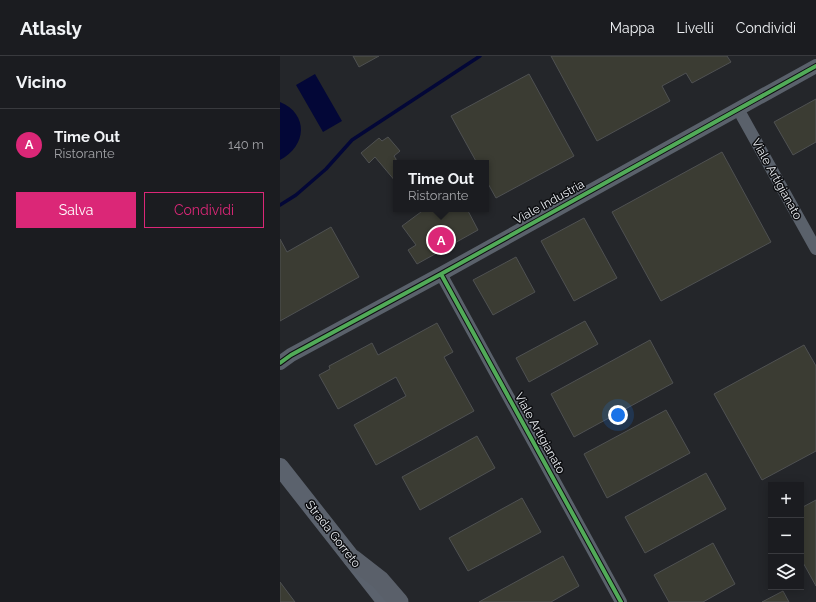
<!DOCTYPE html>
<html lang="it">
<head>
<meta charset="utf-8">
<style>
  :root { --surface:#1b1c20; --page:#242529; --text:#f1f3f6; --muted:#a0a1a5; --line:#393a3e; --accent:#db2777 }
  body { margin:0; font-family:Raleway,sans-serif; background:var(--page); color:var(--text) }
  .controls { position:absolute; right:12px; bottom:12px; display:grid; overflow:hidden; border-radius:0px; box-shadow:0 2px 10px #0003 }
  .controls button { width:36px; height:36px; display:grid; place-items:center; padding:0; border:0; border-bottom:1px solid var(--line); background:var(--surface); color:var(--text); font:20px sans-serif }
  .you { position:absolute; left:338px; top:359px; width:14px; height:14px; margin:-10px; border:3px solid #fff; border-radius:50%; background:#1a73e8; box-shadow:0 0 0 6px #1a73e833 }
  .badge { display:grid; place-items:center; width:26px; height:26px; border-radius:50%; background:var(--accent); color:#fff; font-size:13px; font-weight:700 }
  .pin { position:absolute; translate:-50% -50%; border:2px solid #fff; box-shadow:0 1px 4px #0006 }
  .popup { position:absolute; left:113px; top:104px; width:96px; height:52px; box-sizing:border-box; display:grid; place-content:center; border-radius:0px; background:var(--surface); filter:drop-shadow(0 1px 3px #0005); font-size:13px; white-space:nowrap; color:var(--muted) }
  .popup b { font-size:15px; color:var(--text) }
  .popup::after { content:''; position:absolute; left:50%; top:100%; margin-left:-8px; border:8px solid transparent; border-top-color:var(--surface) }
  .list { margin:0; padding:0; list-style:none }
  h2 { display:flex; justify-content:space-between; align-items:center; height:52px; margin:0; padding:0 16px; font-size:17px }
  h2 small { font-size:13px; font-weight:400; color:var(--muted) }
  .list li { display:grid; grid-template-columns:26px 1fr auto; gap:12px; align-items:center; box-sizing:border-box; height:72px; padding:0 16px; border-top:1px solid var(--line) }
  .list b { display:block; font-size:15px; white-space:nowrap }
  .list p { margin:0; font-size:13px; white-space:nowrap; color:var(--muted) }
  .list em { font-size:13px; font-style:normal; color:var(--muted) }
  .actions { display:flex; gap:8px; padding:12px 16px }
  .actions a { flex:1; padding:9px 0; border:1px solid var(--accent); border-radius:0px; text-align:center; font-size:14px; color:var(--accent) }
  .actions .main { background:var(--accent); color:#fff }
  .icon { flex:none; width:22px; height:22px; fill:none; stroke:currentColor; stroke-width:2; stroke-linecap:round; stroke-linejoin:round }
  .map { position:relative; flex:none; width:536px; height:546px; overflow:hidden }
  header { display:flex; align-items:center; gap:24px; box-sizing:border-box; height:56px; padding:0 20px; background:var(--surface); border-bottom:1px solid var(--line) }
  header strong { font-size:19px }
  nav { display:flex; gap:22px; margin-inline-start:auto; font-size:14px }
  main { display:flex }
  aside { flex:1; background:var(--surface) }
  .map>svg:first-child { display:block }
  .water { fill:#030737 }
  .lines { fill:none; stroke-linecap:round; stroke-linejoin:round }
  .stream { stroke:#030737; stroke-width:3.5 }
  .building { fill:#3b3c33; stroke:#4f5152 }
  .minor { stroke:#5a616b; stroke-width:12 }
  .tertiary { stroke:#5a616b; stroke-width:14 }
  .primary { stroke:#5b626d; stroke-width:18 }
  .trunk { stroke:#5a606a; stroke-width:19 }
  .cycleway-casing { stroke:#0d0e11; stroke-width:6 }
  .cycleway { stroke:#51ab58; stroke-width:4 }
  .labels { text-anchor:middle; dominant-baseline:central; stroke-width:3; stroke-linejoin:round; paint-order:stroke }
  .street-label { font-size:12px; fill:#eceff3; stroke:#0d0e11 }
</style>
</head>
<body>
<header>
<strong>Atlasly</strong>
<nav><a>Mappa</a><a>Livelli</a><a>Condividi</a></nav>
</header>
<main>
<aside>
<h2>Vicino<small></small></h2>
<ul class="list">
<li><span class="badge">A</span><div><b>Time Out</b><p>Ristorante</p></div><em>140 m</em></li>
</ul>
<div class="actions"><a class="main">Salva</a><a>Condividi</a></div>
</aside>
<div class="map">
<svg width="536" height="546" viewBox="0 0 536 546">
  <rect width="100%" height="100%" fill="#24262a"/>
  <path class="water" d="M35 18 62 65 43 76 16 29Z
    M0 46C29 58 27 90 0 104Z"/>
  <g class="lines">
    <path class="stream" d="M0 149 16 139 46 113 72 84 200 0"/>
  </g>
  <path class="building" d="M73 0H99L79 11Z
    M271 0H447L451 6 412 27 406 17 382 30 390 45 317 85Z
    M249 18 294 100 216 142 206 124V107H197L171 60Z
    M536 43V86L513 99 494 66Z
    M108 81 120 95 114 100 116 103V126L95 101 89 107 81 97 99 82 102 85Z
    M442 96 491 186 381 245 332 156Z
    M145 153H187L198 174 137 208 128 194 136 189 122 170Z
    M304 162 337 222 294 245 261 185Z
    M51 171 79 221 0 265V183L7 196Z
    M236 201 255 236 213 259 193 224Z
    M305 265 318 288 249 326 236 302Z
    M157 267 173 296 164 301 194 355 96 409 74 369 126 340 116 321 58 353 39 319 50 313 49 310 92 287 98 299Z
    M370 284 393 327 294 381 271 338Z
    M524 289 536 310V395L482 424 434 338Z
    M386 354 410 397 327 442 304 398Z
    M197 380 215 412 140 454 122 421Z
    M426 417 446 453 365 497 345 461Z
    M242 442 261 476 188 515 169 482Z
    M536 444V530L521 503V452Z
    M433 487 455 528 423 546H389L374 519Z
    M283 500 299 530 271 546H199Z
    M0 526 15 546H0Z
    M503 535 509 546H482Z"/>
  <g class="lines">
    <path class="minor" d="M458 53 536 193
      M161 218 341 546"/>
    <path class="tertiary" d="M0 307 11 299 161 218 536 10"/>
    <path class="primary" d="M0 411 106 546"/>
    <path class="trunk" d="M73 503 100 524 119 546"/>
    <g class="cycleway-casing">
      <path id="cycleway" d="M161 218 341 546
        M0 307 11 299 161 218 536 10"/>
    </g>
    <use href="#cycleway" class="cycleway"/>
  </g>
  <g class="labels">
    <g class="street-label">
      <text transform="translate(497 123) rotate(61)">Viale Artigianato</text>
      <text transform="translate(269 146) rotate(-29)">Viale Industria</text>
      <text transform="translate(260 377) rotate(61)">Viale Artigianato</text>
      <text transform="translate(53 478) rotate(52)">Strada Gorreto</text>
    </g>
  </g>
</svg>
<div class="controls">
<button>+</button>
<button>−</button>
<button><svg class="icon" aria-label="layers" viewBox="0 0 24 24"><path d="M12 4l9 5-9 5-9-5zM3 14l9 5 9-5"/></svg></button>
</div>
<div class="you"></div>
<div class="pin badge" style="left:161px;top:184px">A</div>
<div class="popup"><b>Time Out</b>Ristorante</div>
</div>
</main>
</body>
</html>
